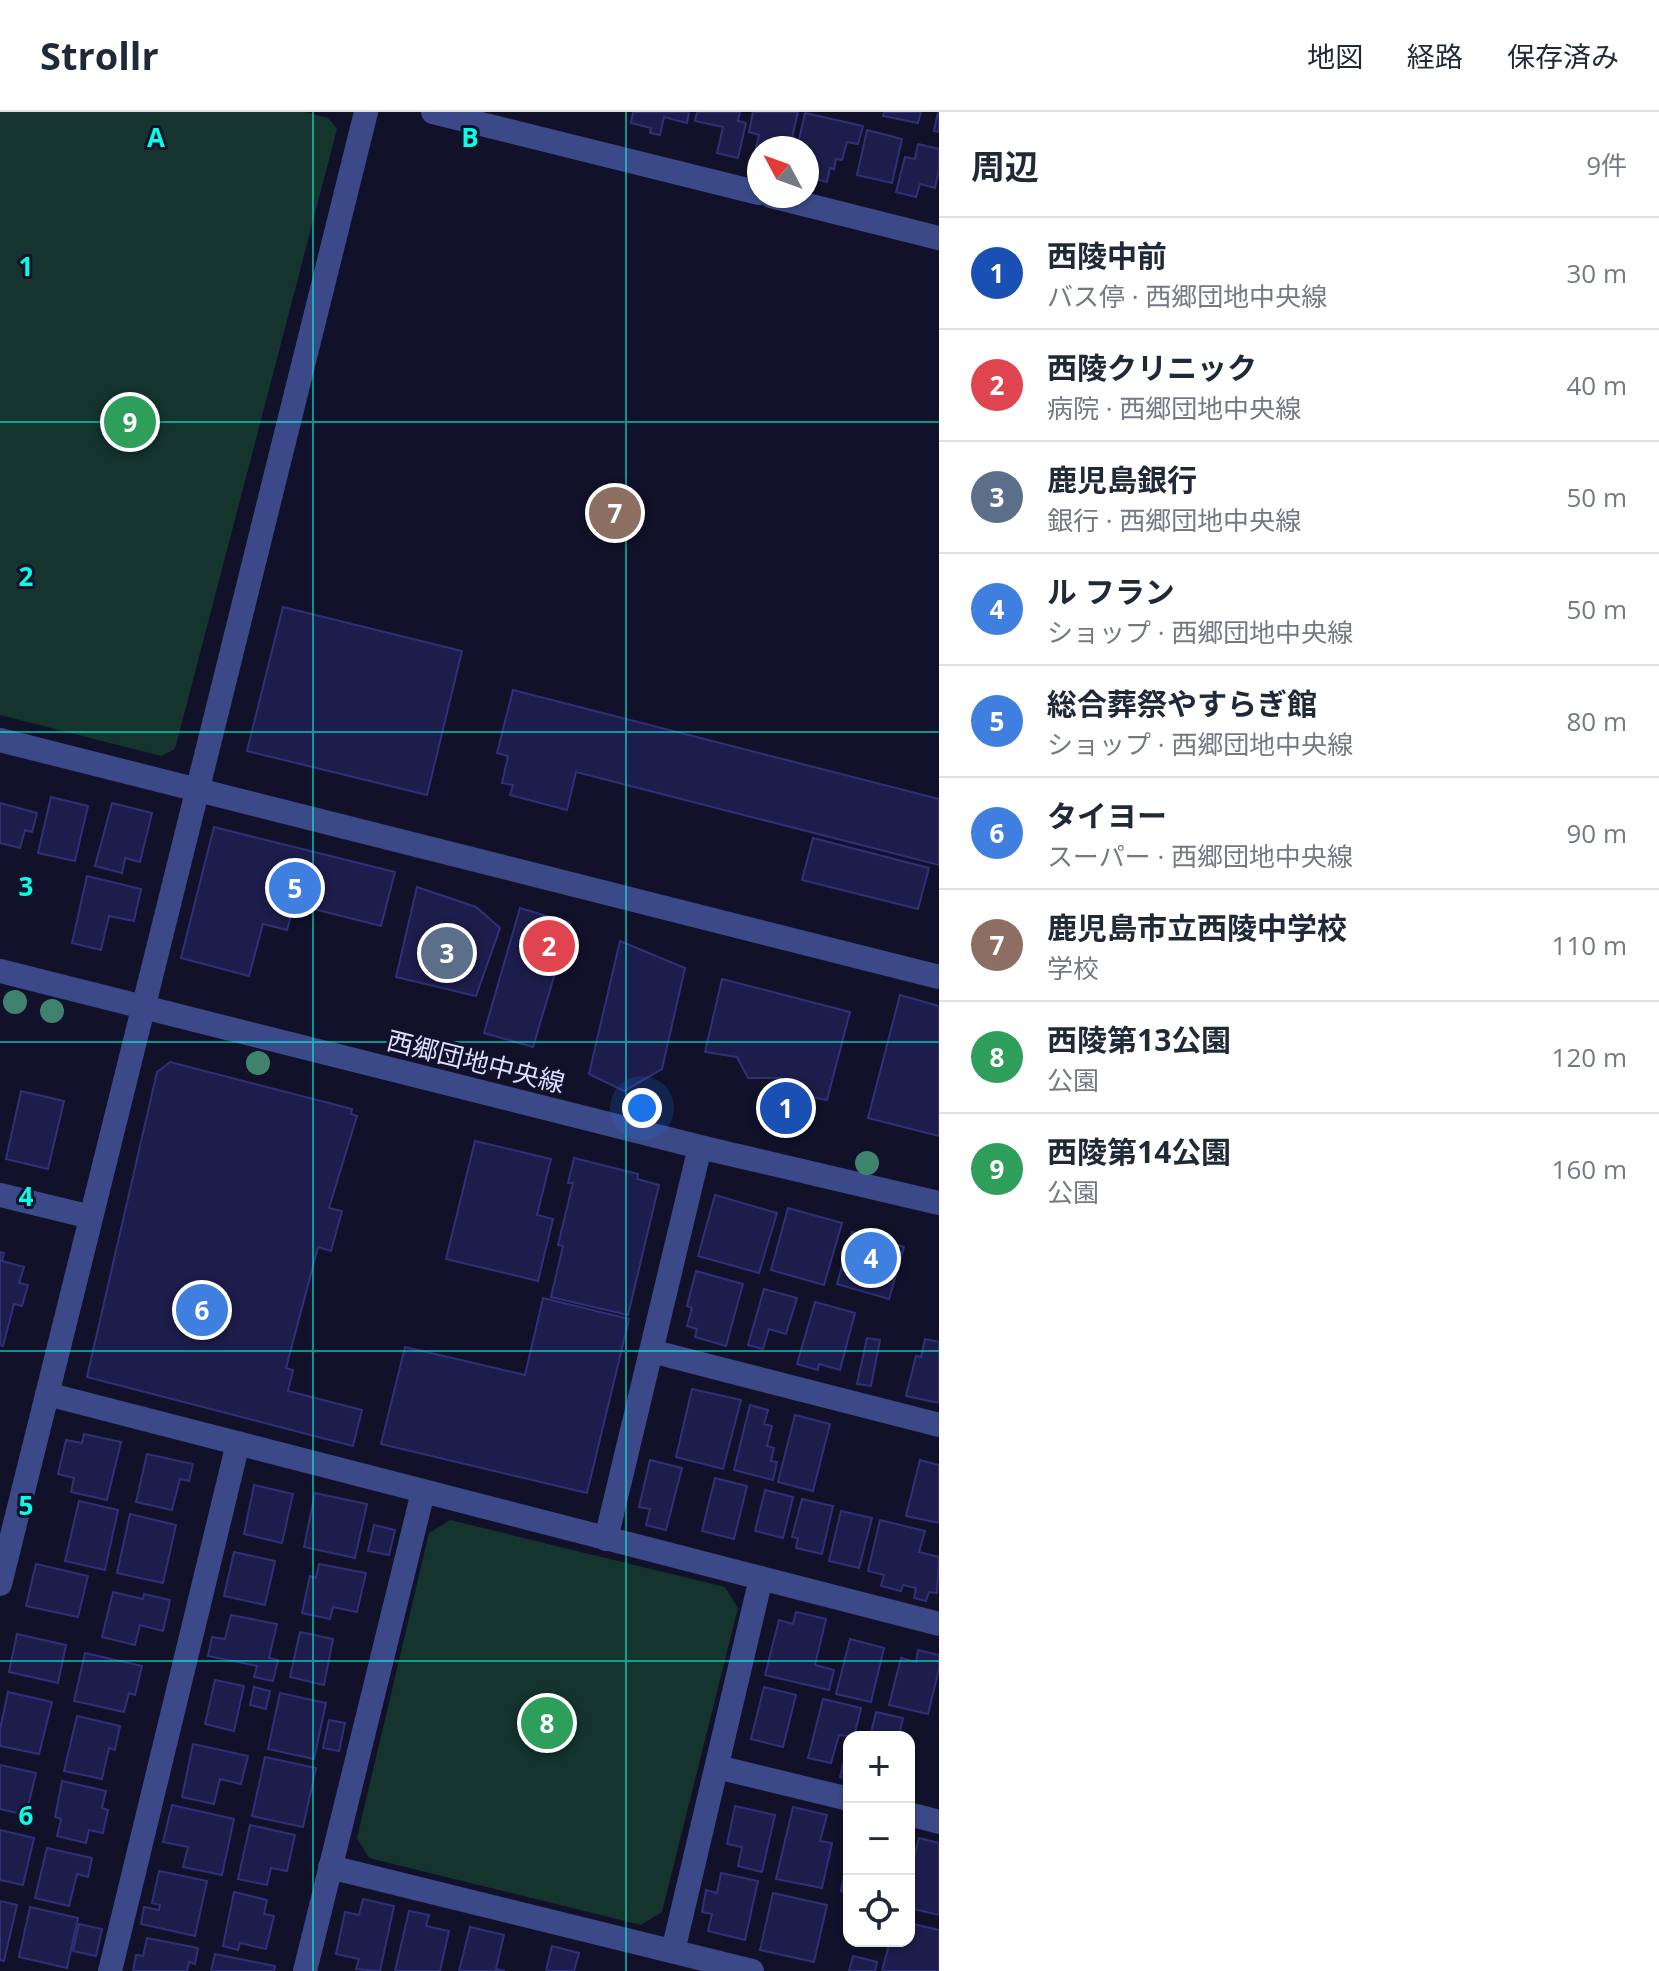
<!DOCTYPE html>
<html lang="ja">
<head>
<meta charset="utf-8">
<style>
  :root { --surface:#fff; --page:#f2f2f3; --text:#1f2937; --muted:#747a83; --line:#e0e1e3; --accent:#d93025 }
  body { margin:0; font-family:"Open Sans","Noto Sans JP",sans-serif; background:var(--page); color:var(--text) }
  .controls { position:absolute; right:24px; bottom:24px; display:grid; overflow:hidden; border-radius:16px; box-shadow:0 2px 6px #0004 }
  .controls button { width:72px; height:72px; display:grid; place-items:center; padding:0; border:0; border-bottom:2px solid var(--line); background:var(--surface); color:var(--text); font:40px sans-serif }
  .compass { position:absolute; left:747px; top:24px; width:72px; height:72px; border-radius:50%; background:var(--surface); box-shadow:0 2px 6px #0004; rotate:311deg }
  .you { position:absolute; left:642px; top:996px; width:28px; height:28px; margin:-20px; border:6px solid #fff; border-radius:50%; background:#1a73e8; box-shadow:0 0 0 12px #1a73e833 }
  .badge { display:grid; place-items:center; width:52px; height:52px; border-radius:50%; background:var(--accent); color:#fff; font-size:26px; font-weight:700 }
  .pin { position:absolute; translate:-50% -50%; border:4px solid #fff; box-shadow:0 2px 8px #0006 }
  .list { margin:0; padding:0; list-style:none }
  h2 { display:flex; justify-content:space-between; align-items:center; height:104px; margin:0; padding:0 32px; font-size:34px }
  h2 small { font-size:26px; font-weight:400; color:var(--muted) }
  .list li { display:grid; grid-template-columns:52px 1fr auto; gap:24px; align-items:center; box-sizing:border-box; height:112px; padding:0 32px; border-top:2px solid var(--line) }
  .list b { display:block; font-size:30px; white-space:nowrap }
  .list p { margin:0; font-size:26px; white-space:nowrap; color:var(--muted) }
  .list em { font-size:26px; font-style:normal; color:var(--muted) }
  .icon { flex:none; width:44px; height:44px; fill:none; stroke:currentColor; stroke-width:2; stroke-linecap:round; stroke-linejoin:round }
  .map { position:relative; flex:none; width:939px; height:1859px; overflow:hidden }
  header { display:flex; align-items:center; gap:48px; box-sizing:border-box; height:112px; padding:0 40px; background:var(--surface); border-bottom:2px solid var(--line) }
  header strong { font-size:38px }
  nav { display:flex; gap:44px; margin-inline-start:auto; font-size:28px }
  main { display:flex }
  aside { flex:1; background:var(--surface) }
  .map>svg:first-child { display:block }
  .green { fill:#14342d }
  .building { fill:#1d1d4b; stroke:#2f3077; stroke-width:2 }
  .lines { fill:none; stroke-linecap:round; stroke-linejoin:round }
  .minor { stroke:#3c4989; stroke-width:24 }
  .tree { fill:#3f836f }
  .grid { fill:none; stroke:#07fee4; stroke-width:2; stroke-opacity:0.55 }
  .labels { text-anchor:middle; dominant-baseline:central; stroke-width:6; stroke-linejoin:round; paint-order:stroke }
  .street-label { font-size:26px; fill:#dadeff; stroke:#11122a }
  .grid-label { font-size:26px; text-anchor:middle; font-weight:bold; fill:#07fee4; stroke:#11122a; stroke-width:6; stroke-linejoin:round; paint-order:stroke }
</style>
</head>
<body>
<header>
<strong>Strollr</strong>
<nav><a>地図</a><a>経路</a><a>保存済み</a></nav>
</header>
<main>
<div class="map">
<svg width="939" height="1859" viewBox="0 0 939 1859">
  <rect width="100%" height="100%" fill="#11122a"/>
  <path class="green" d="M0 0H305L328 6 337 17 175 637 161 644 0 603Z
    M450 1408 725 1475 738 1496 662 1800 641 1813 369 1746 357 1726 429 1421Z"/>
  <path class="building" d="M633 0H689L687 11 664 5 660 23 650 21 651 16 631 11Z
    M697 0H740L738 9 746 11 738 46 717 41 723 15 695 9Z
    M753 0H798L791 30 783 28 781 36H759V42L755 41 759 23 749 20Z
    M884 0H921L918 11 883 4Z
    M938 0H939V20L934 19Z
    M805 1 863 14 858 32 847 30 842 48 836 47 834 57 830 56 827 70 807 65V36H797Z
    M867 18 902 27 892 71 857 63Z
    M918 32 939 37V57L935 76 920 72 916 85 896 80 905 45 915 47Z
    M283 495 462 539 427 683 247 639Z
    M513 578 939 687V753L576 660 567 698 510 683 513 673 502 671 508 644 497 641Z
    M51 685 88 694 75 749 38 741Z
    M0 691 37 701 32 720 25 718 20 736 0 731Z
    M112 691 152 701 140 750 125 746 122 761 95 754Z
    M214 715 395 760 381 814 294 792 287 818 263 812 249 864 181 846Z
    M813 726 929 756 918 797 802 768Z
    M87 764 141 777 134 809 109 804 101 838 72 831Z
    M417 775 476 795 500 816 476 884 396 865Z
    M520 796 570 811 533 935 484 921Z
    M620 829 685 856 662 957 624 979 589 962Z
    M722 867 850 900 827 988 773 978 780 966H748L737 945 705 940Z
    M900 883 939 894V1024L868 1006Z
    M170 950 352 997 351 1002 357 1004 329 1096 342 1099 331 1139 318 1135 286 1256 293 1258 288 1279 362 1298 353 1334 87 1265 157 960Z
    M21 979 64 989 48 1057 6 1047Z
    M475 1029 551 1047 537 1103 553 1107 538 1169 446 1147Z
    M574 1046 638 1062 637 1067 659 1073 628 1203 551 1185 563 1134 558 1133 573 1071H568Z
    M715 1083 777 1101 759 1161 698 1144Z
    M788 1096 842 1111 824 1173 771 1158Z
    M852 1120 904 1135 889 1187 837 1172Z
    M0 1140 4 1141 2 1149 24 1155 19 1171 28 1173 22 1194 14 1192 3 1234 0 1233Z
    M696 1159 743 1172 726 1234 695 1225 697 1217 687 1214 692 1196 687 1194Z
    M764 1177 797 1186 786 1222 769 1217 763 1237 748 1233Z
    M543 1186 629 1207 587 1381 381 1332 405 1235 525 1263Z
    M815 1190 855 1201 840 1258 819 1252 818 1258 797 1252Z
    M867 1226 880 1228 871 1274 857 1272Z
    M925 1227 939 1230V1291L906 1284 916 1244 921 1245Z
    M692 1277 741 1288 723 1357 676 1345Z
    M750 1293 768 1298 764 1312 772 1314 767 1334 774 1336 771 1349 777 1350 773 1368 734 1358Z
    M795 1303 830 1312 813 1379 778 1370Z
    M84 1322 121 1330 107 1388 71 1380 74 1366 58 1362 66 1328 82 1331Z
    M147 1342 193 1352 189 1369 180 1367 172 1398 136 1390Z
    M650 1348 682 1356 666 1418 646 1413 650 1397 639 1395Z
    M920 1348 939 1353V1411L906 1404Z
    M715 1366 747 1374 734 1427 702 1419Z
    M254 1373 293 1382 282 1431 244 1422Z
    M765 1378 793 1385 783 1426 755 1419Z
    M315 1381 367 1392 355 1446 304 1435Z
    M802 1387 833 1394 822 1442 796 1436 798 1426 792 1425Z
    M79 1389 118 1398 105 1458 65 1449Z
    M841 1399 872 1406 859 1456 829 1449Z
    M130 1402 176 1413 163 1471 117 1461Z
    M880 1408 925 1419 919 1440 939 1445 937 1481 929 1480 926 1489 914 1486 916 1476 903 1473 901 1479 881 1474 884 1463 868 1459Z
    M374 1413 395 1418 389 1443 368 1439Z
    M234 1440 275 1449 265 1493 224 1484Z
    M36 1452 88 1464 78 1505 26 1494Z
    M319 1452 366 1461 357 1500 333 1495 330 1507 302 1501 310 1464 316 1466Z
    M113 1480 143 1487 144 1482 170 1488 163 1519 140 1513 135 1533 102 1525Z
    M796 1500 826 1507 815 1553 834 1558 829 1578 765 1563 779 1508 793 1512Z
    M231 1503 277 1512 269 1546 278 1548 273 1569 254 1565 257 1554 208 1544 212 1525 225 1527Z
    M300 1520 333 1527 324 1573 290 1565Z
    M17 1522 66 1533 58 1571 9 1560Z
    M850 1527 884 1536 871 1590 836 1582Z
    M918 1538 939 1543V1557L928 1602 889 1593 901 1546 916 1550Z
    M85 1541 142 1554 135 1583 129 1581 124 1600 74 1589Z
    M215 1568 244 1574 234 1619 205 1612Z
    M254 1575 270 1579 266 1597 250 1593Z
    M764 1575 796 1583 783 1635 751 1627Z
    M8 1580 52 1590 39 1642 0 1634V1617Z
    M280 1581 326 1591 314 1647 268 1637Z
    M823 1587 861 1596 854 1625 839 1623 831 1651 808 1646Z
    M876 1600 903 1606 899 1624 901 1625H870Z
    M77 1604 120 1614 115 1638 109 1636 102 1667 64 1659Z
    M329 1608 345 1611 339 1639 323 1636Z
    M193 1632 248 1644 241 1672 220 1667 214 1692 182 1685Z
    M847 1637H849V1667L840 1665Z
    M265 1645 316 1656 303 1715 252 1704Z
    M0 1653 36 1661 26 1703 0 1697Z
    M62 1669 106 1679 102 1696 108 1698 103 1721 89 1718 86 1731 57 1724 61 1707 55 1705Z
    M172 1693 234 1707 222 1763 183 1755 188 1735 163 1730Z
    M735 1694 775 1703 762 1760 738 1754 742 1735 727 1732Z
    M793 1695 827 1703 820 1729 832 1731 822 1776 776 1767Z
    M250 1713 295 1723 287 1759 271 1756 267 1773 238 1767Z
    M0 1718 34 1726 23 1773 0 1768Z
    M919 1726 939 1731V1803L909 1796V1765Z
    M47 1736 92 1746 88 1765 77 1762 69 1794 35 1786Z
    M849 1740V1781L841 1779Z
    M159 1759 207 1769 195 1824 141 1812 144 1795 159 1798 160 1793 152 1791Z
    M721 1761 758 1769 745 1828 708 1819 712 1802 702 1800 706 1778 717 1781Z
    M234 1780 267 1788 264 1802 274 1804 266 1837 240 1831 238 1838 223 1834Z
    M773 1781 827 1793 814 1850 760 1838Z
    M363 1787 394 1794 380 1859 356 1857 359 1847 336 1842 345 1800 359 1803Z
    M0 1789 17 1793 4 1849 0 1848Z
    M30 1795 78 1806 67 1856 19 1845Z
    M409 1799 429 1803 426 1814 449 1819 440 1859H395Z
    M909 1811 939 1818V1859H882L890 1829H909Z
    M79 1812 102 1817 96 1844 73 1839Z
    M470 1815 504 1823 496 1857 505 1859H459Z
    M147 1826 198 1836 195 1852 189 1850 187 1859H133L136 1843 143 1844Z
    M552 1834 579 1841 574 1859H546Z
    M215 1842 275 1854 274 1859H211Z
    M853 1844 877 1850 875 1859H849Z"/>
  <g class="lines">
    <path class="minor" d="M433 0 759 81
      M771 84 939 126
      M0 628 939 865
      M0 859 700 1035 939 1091
      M0 1083 91 1105
      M651 1239 939 1313
      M47 1282 939 1512
      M606 1427 700 1035
      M0 1472 366 0
      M717 1655 849 1687
      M909 1702 939 1710
      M330 1755 752 1859
      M673 1839 761 1466
      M110 1859 238 1331
      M305 1859 423 1380"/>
  </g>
  <g class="tree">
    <circle cx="15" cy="890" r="12"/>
    <circle cx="52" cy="899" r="12"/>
    <circle cx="258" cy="951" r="12"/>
    <circle cx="867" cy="1051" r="12"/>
  </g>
  <path class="grid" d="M313 0V1859M626 0V1859M0 310H939M0 620H939M0 930H939M0 1239H939M0 1549H939"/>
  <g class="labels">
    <g class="street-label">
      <text transform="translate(476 949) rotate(14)">西郷団地中央線</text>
    </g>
  </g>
  <g class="grid-label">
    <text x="156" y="35">A</text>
    <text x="470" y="35">B</text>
    <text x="26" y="164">1</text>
    <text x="26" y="474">2</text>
    <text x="26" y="784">3</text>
    <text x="26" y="1094">4</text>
    <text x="26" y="1403">5</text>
    <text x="26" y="1713">6</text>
  </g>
</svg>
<div class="controls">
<button>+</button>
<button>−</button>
<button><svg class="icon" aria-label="locate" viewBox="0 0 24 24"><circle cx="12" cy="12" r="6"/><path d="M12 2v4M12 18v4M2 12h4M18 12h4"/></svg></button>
</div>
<svg class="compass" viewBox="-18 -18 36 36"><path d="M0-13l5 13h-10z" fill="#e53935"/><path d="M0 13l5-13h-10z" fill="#747a83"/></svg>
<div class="you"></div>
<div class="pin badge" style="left:786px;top:996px;background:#1a4fb4">1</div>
<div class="pin badge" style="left:549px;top:834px;background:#e0444e">2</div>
<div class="pin badge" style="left:447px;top:841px;background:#5c6f8a">3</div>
<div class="pin badge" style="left:871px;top:1146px;background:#3f7fe0">4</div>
<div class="pin badge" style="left:295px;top:776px;background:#3f7fe0">5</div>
<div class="pin badge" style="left:202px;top:1198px;background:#3f7fe0">6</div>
<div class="pin badge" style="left:615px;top:401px;background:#8d6e63">7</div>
<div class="pin badge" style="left:547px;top:1611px;background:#2e9e5b">8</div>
<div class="pin badge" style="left:130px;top:310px;background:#2e9e5b">9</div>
</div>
<aside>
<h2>周辺<small>9件</small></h2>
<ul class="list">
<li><span class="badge" style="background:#1a4fb4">1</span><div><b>西陵中前</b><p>バス停 · 西郷団地中央線</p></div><em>30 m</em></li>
<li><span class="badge" style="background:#e0444e">2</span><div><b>西陵クリニック</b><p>病院 · 西郷団地中央線</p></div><em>40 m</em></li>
<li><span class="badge" style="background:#5c6f8a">3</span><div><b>鹿児島銀行</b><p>銀行 · 西郷団地中央線</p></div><em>50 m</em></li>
<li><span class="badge" style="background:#3f7fe0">4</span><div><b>ル フラン</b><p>ショップ · 西郷団地中央線</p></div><em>50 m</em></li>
<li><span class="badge" style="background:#3f7fe0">5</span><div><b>総合葬祭やすらぎ館</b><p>ショップ · 西郷団地中央線</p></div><em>80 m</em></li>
<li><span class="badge" style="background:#3f7fe0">6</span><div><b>タイヨー</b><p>スーパー · 西郷団地中央線</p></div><em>90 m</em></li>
<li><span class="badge" style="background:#8d6e63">7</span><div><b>鹿児島市立西陵中学校</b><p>学校</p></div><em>110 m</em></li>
<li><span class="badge" style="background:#2e9e5b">8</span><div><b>西陵第13公園</b><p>公園</p></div><em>120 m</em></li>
<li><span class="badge" style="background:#2e9e5b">9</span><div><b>西陵第14公園</b><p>公園</p></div><em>160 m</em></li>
</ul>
</aside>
</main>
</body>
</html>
